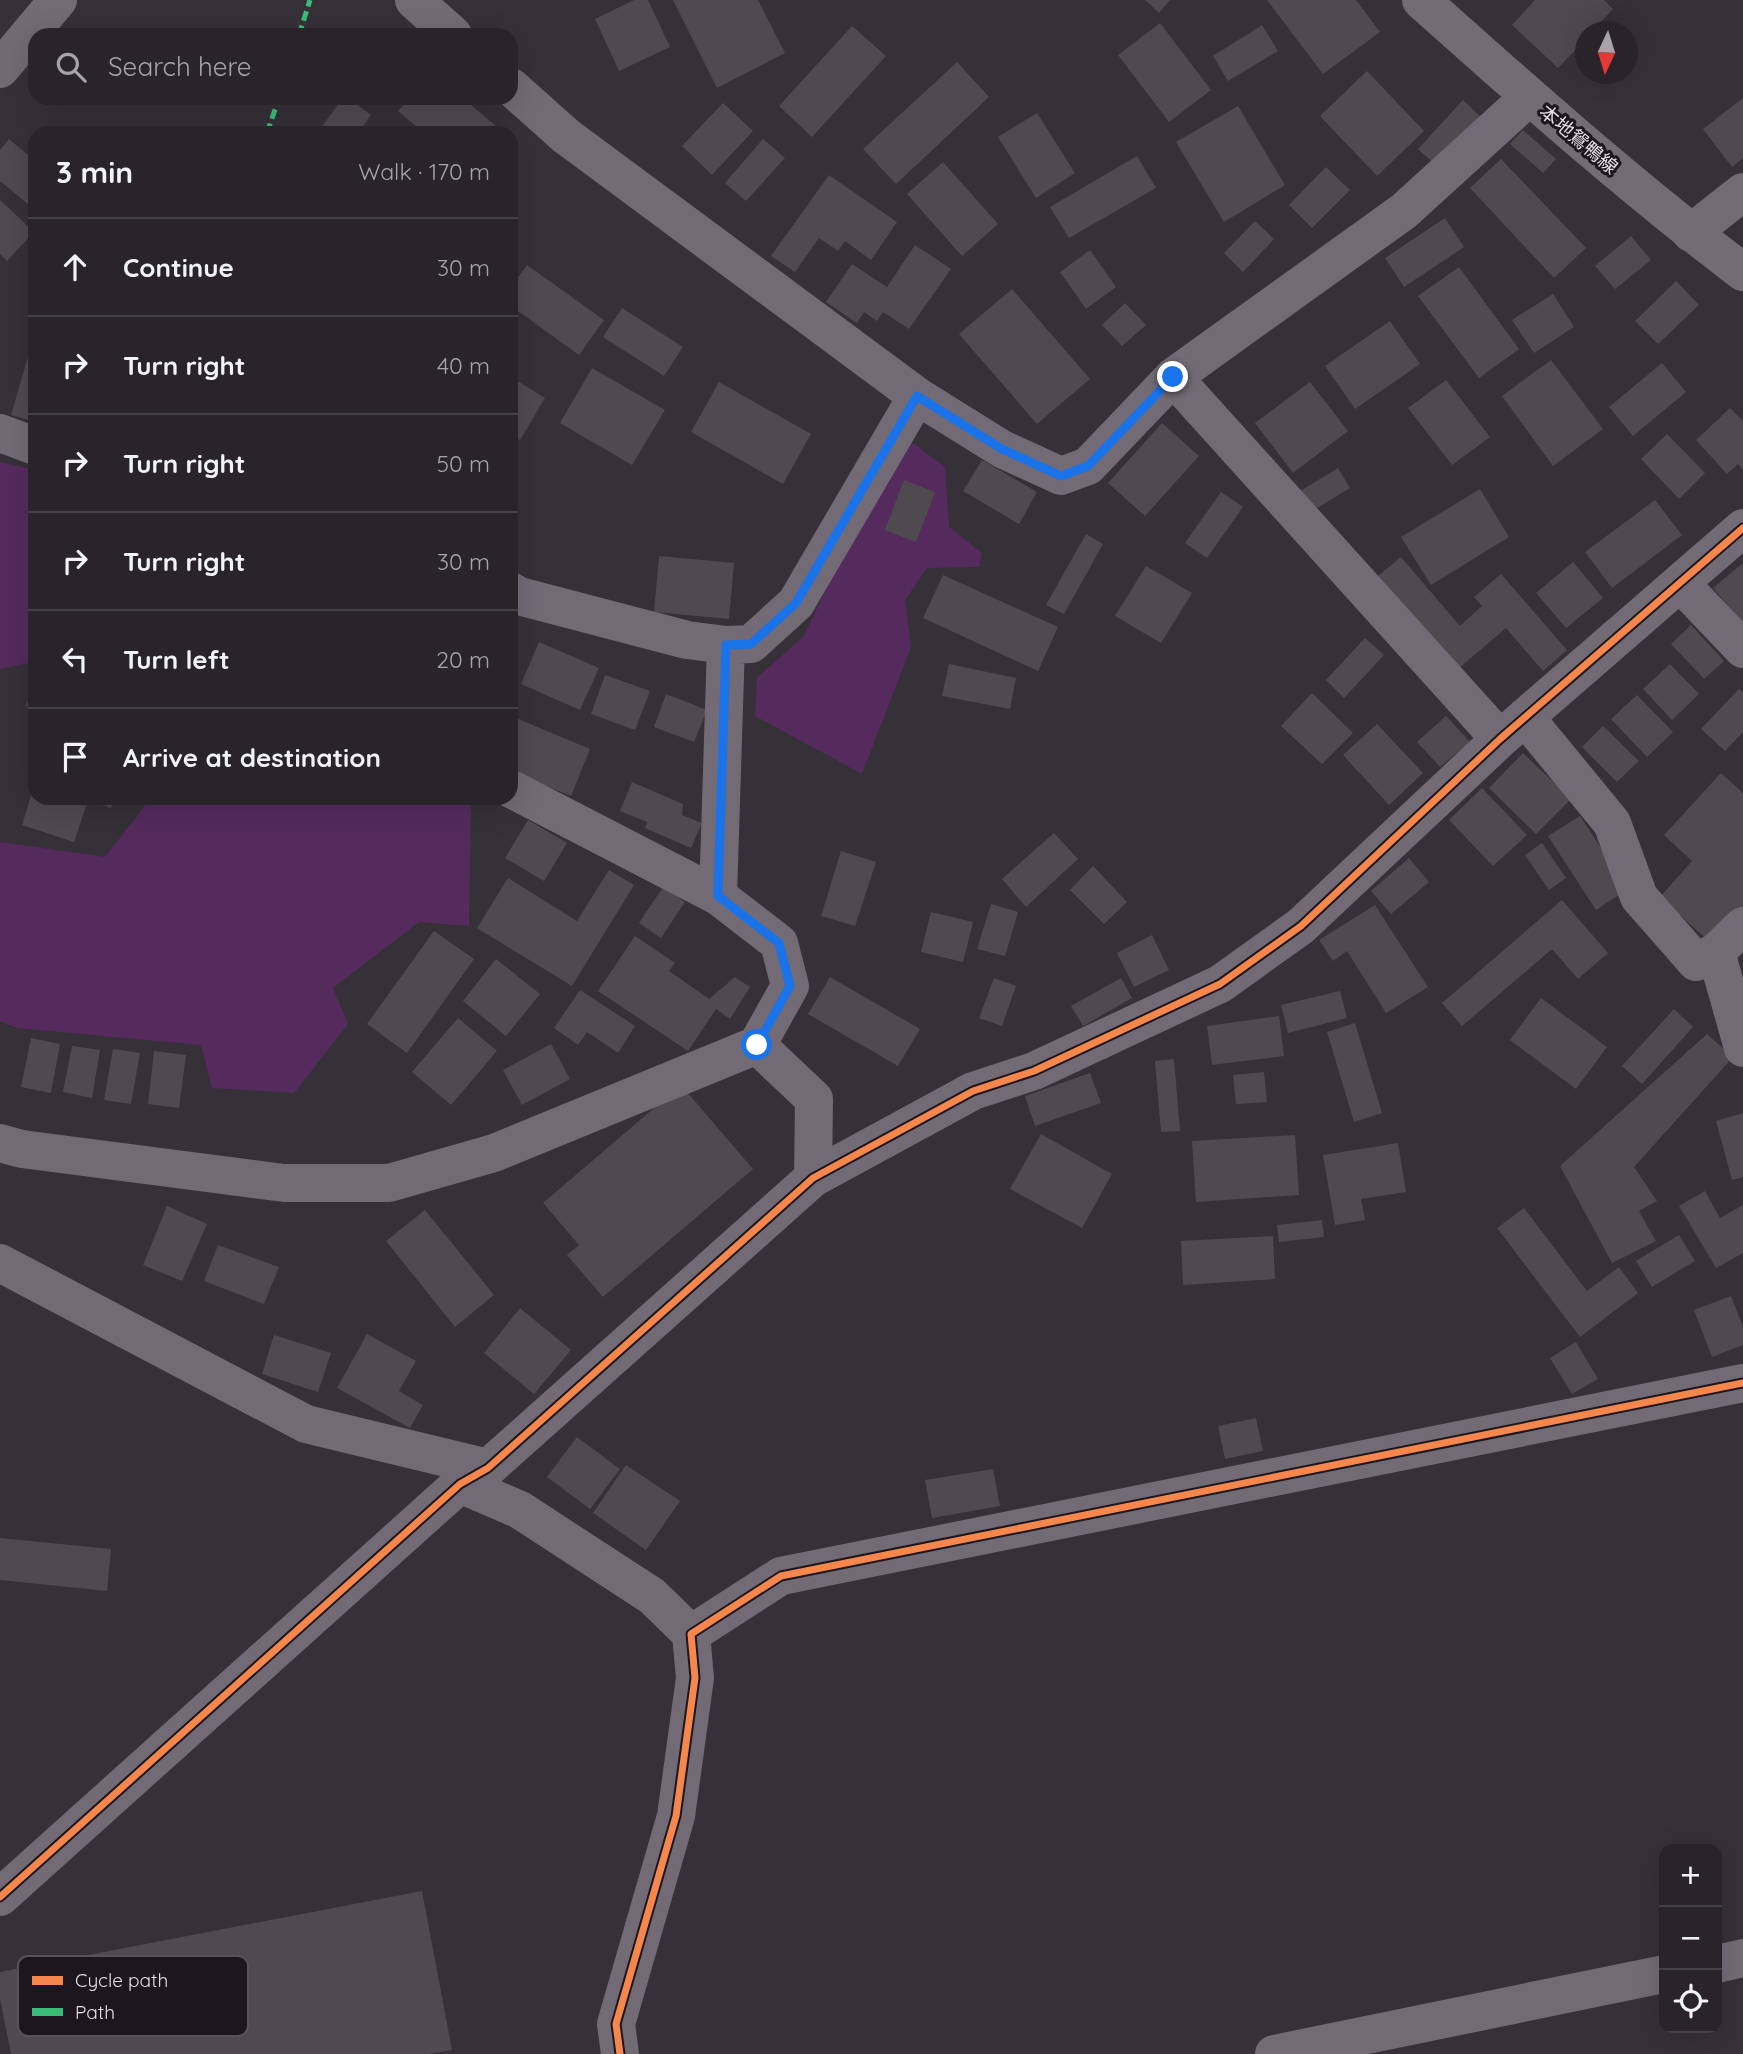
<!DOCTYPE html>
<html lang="en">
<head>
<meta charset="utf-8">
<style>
  :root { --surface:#28242a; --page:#343036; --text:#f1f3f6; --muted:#a5a4a8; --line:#444147 }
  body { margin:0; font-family:Quicksand,"Noto Sans JP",sans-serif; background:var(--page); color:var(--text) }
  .controls { position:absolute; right:21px; bottom:21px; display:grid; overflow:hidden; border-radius:14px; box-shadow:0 7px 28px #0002 }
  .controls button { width:63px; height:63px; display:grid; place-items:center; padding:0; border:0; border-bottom:2px solid var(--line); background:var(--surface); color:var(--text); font:35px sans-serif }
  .compass { position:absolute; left:1575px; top:21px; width:63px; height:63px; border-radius:50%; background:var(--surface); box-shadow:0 7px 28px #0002; rotate:184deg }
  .stop { position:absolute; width:21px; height:21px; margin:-16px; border:5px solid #1a73e8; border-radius:50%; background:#fff }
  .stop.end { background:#1a73e8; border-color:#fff; box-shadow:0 2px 7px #0008 }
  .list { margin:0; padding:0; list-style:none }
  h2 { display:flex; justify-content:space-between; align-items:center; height:91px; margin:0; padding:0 28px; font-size:30px }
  h2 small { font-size:23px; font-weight:400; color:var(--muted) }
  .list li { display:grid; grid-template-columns:46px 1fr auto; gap:21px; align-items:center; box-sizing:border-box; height:98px; padding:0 28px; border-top:2px solid var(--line) }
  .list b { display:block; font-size:26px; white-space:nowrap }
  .list em { font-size:23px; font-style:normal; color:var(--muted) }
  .icon { flex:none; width:38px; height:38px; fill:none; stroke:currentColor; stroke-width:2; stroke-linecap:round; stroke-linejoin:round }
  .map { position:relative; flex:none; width:1743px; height:2054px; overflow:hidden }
  .search { position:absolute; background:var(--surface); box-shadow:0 7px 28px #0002; left:28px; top:28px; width:490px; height:77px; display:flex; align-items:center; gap:18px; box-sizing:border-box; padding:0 24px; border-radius:21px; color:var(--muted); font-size:26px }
  .panel { position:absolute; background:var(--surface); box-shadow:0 7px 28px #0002; left:28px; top:126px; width:490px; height:679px; border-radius:21px }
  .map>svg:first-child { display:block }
  .green { fill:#552b5e }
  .building { fill:#4f4a50 }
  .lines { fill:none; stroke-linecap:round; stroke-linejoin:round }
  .minor { stroke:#726a74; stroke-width:38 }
  .major { stroke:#736b76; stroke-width:38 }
  .quiet { stroke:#3abd76; stroke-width:5; stroke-dasharray:10 5; stroke-linecap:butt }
  .cycleway-casing { stroke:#1c171e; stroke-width:11 }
  .cycleway { stroke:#f5874c; stroke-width:7 }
  .route { stroke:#1a73e8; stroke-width:9 }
  .labels { text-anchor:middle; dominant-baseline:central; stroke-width:6; stroke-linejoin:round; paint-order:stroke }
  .street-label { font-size:19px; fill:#e5dde6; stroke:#1c171e }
  .key { fill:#1c171e; stroke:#58525a; stroke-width:2 }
  .key-label { font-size:19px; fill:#e5dde6 }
</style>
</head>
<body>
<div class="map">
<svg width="1743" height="2054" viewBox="0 0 1743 2054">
  <rect width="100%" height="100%" fill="#363038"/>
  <path class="green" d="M910 441 945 467 949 527 982 553 979 567 927 568 905 600 911 647 862 774 755 716 757 678 803 637 855 531Z
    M0 462 35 470V660L33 662 0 669Z
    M151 798H463L471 805 469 926 419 922 333 988 348 1024 294 1093 212 1088 201 1045 17 1028 0 1021V842L105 857Z"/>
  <path class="building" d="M634 0H648L670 47 619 71 595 19Z
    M673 0H758L785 53 717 88Z
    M1145 0H1170L1159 13Z
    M1267 0H1356L1380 32 1323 74Z
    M1535 0H1604L1613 9 1592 32H1586V39L1558 68 1512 25Z
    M1160 23 1211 90 1169 122 1118 55Z
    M1262 25 1278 51 1228 81 1213 56Z
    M852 26 886 56 812 137 779 106Z
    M957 62 989 97 896 184 863 149Z
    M1367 71 1424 131 1377 176 1320 116Z
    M343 98H348L371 115 358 133H317Z
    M410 98H463L504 133H424L398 111Z
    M1743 98V158L1732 167 1703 129Z
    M1463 100 1482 118 1437 166 1418 149Z
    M723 103 753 131 712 175 682 146Z
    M1238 106 1285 185 1224 222 1176 142Z
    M1037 113 1075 173 1036 198 998 137Z
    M1523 130 1556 159 1543 173 1510 144Z
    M9 139 35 161V210L0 181V150Z
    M763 139 785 158 746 201 725 183Z
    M1137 156 1156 188 1069 238 1050 207Z
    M1501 159 1586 248 1554 278 1470 188Z
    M943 162 998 224 962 256 907 194Z
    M1326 167 1350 190 1312 228 1289 205Z
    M829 175 897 222 871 260 845 241 838 251 819 238 795 272 771 256Z
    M0 200 34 232 7 261 0 254Z
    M1445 218 1464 247 1404 287 1385 258Z
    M1255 221 1274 239 1243 272 1224 253Z
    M1631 236 1651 260 1615 289 1595 266Z
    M915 245 951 269 909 329 883 312 877 321 864 312 857 323 826 302 852 264 887 287Z
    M1090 250 1116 287 1086 309 1060 272Z
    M527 265 604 320 579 355 511 306V287Z
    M1459 267 1519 349 1479 378 1418 296Z
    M1676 281 1699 305 1658 344 1635 321Z
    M1012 289 1090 379 1037 424 959 334Z
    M1553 294 1574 327 1534 353 1512 320Z
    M1125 303 1146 325 1122 346 1102 325Z
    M622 308 683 347 664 376 603 337Z
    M1390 321 1420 364 1355 409 1325 366Z
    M28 357 35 359V422L11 415Z
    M1551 360 1603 429 1553 466 1502 396Z
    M1662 363 1686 392 1633 436 1609 407Z
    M592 368 665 410 632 465 560 423Z
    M511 377 545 398 520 440 511 435Z
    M1446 380 1490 437 1452 465 1408 408Z
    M719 382 811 434 783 484 691 432Z
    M1310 382 1348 431 1293 473 1255 423Z
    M1730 408 1743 421V470L1738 464 1727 474 1696 440Z
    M1162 423 1199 456 1145 516 1108 483Z
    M1667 434 1705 473 1679 499 1641 459Z
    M982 460 1037 492 1019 524 963 491Z
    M1338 468 1350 488 1309 513 1297 493Z
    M904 480 935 492 916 542 885 530Z
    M1480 489 1509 537 1431 585 1401 537Z
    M1221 492 1243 507 1207 558 1185 543Z
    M1655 500 1682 535 1612 588 1585 552Z
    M1086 534 1103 544 1064 614 1046 605Z
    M659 556 734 563 729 619 654 612Z
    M1401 557 1460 626 1482 606 1474 597 1501 574 1567 650 1543 671 1506 628 1458 669 1378 576Z
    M1573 562 1603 598 1566 628 1536 593Z
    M1743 563V623L1713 588Z
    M1146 566 1192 593 1161 643 1115 616Z
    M943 575 1058 627 1038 671 923 618Z
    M1691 625 1724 661 1704 679 1671 644Z
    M1365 638 1384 655 1344 698 1326 680Z
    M539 642 599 668 580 710 521 684Z
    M949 664 1016 678 1010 709 942 696Z
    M1670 664 1699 694 1672 720 1643 689Z
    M605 675 650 691 635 730 591 714Z
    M35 681V709L26 706Z
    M1739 689 1743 692V732L1725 751 1701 729Z
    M1312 693 1353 733 1322 764 1281 726Z
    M666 694 707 710 694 742 654 727Z
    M1637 695 1673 732 1647 757 1611 719Z
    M511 716 590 749 571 796 511 771Z
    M1446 716 1470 742 1440 767 1417 742Z
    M1377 724 1423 773 1389 805 1343 755Z
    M1603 726 1639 761 1617 782 1582 747Z
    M1523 753 1571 799 1536 834 1489 788Z
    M1721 773 1743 793V910L1712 944 1660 897 1692 861 1664 835Z
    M632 782 683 804 682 815 702 823 691 848 645 828 647 822 620 811Z
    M34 786 35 798H114L111 808 88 800 74 842 22 825Z
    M1482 788 1527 835 1493 866 1449 820Z
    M1580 816 1628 889 1596 910 1548 836Z
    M528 820 567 843 544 881 505 858Z
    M1054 833 1078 859 1026 907 1002 879Z
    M1542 843 1566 878 1549 890 1525 855Z
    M841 851 876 862 855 926 821 916Z
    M1409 858 1429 882 1391 914 1371 891Z
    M1093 866 1127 902 1104 924 1070 890Z
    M609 870 634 885 572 986 477 928 508 878 577 921Z
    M663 887 685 902 661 938 639 923Z
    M1562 900 1608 953 1578 979 1552 949 1462 1026 1442 1003Z
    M991 904 1018 912 1005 956 977 949Z
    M1375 905 1428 987 1386 1013 1347 951 1333 961 1319 940Z
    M931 912 973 922 963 962 921 952Z
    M434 931 474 959 407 1053 367 1024Z
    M1152 935 1169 970 1134 987 1117 953Z
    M635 936 675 963 669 971 709 999 735 977 750 987 730 1019 716 1009 688 1051 598 991Z
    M496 959 540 994 506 1036 463 1001Z
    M830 977 920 1029 898 1066 808 1014Z
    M994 978 1016 986 1002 1026 979 1018Z
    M1121 978 1132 998 1083 1026 1071 1006Z
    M580 990 635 1026 618 1053 587 1032 578 1045 554 1028Z
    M1340 991 1347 1018 1288 1033 1281 1005Z
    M1541 998 1607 1047 1576 1089 1510 1040Z
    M1674 1009 1693 1027 1642 1084 1622 1066Z
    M1279 1016 1284 1056 1212 1065 1207 1026Z
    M458 1018 497 1051 451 1105 412 1072Z
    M1355 1023 1382 1113 1354 1122 1327 1032Z
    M1707 1034 1733 1057 1634 1167 1657 1201 1639 1211 1656 1241 1612 1263 1560 1166Z
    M31 1038 60 1044 51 1093 21 1087Z
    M551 1044 570 1079 522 1105 503 1070Z
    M72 1046 100 1050 92 1098 63 1092Z
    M113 1049 140 1053 131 1104 104 1100Z
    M154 1051 186 1055 179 1108 148 1104Z
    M1174 1059 1180 1131 1161 1132 1155 1061Z
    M1264 1072 1267 1102 1236 1104 1233 1075Z
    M1090 1073 1101 1103 1035 1126 1025 1096Z
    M681 1085 753 1169 603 1297 567 1255 579 1245 543 1203Z
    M1743 1113V1177L1732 1180 1716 1121Z
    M1041 1134 1112 1174 1082 1228 1010 1189Z
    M1295 1135 1299 1195 1196 1202 1192 1141Z
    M1398 1143 1406 1192 1361 1199 1365 1220 1335 1225 1323 1155Z
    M1705 1191 1720 1218 1743 1205V1253L1716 1268 1679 1206Z
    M167 1206 207 1224 182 1281 143 1265Z
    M1524 1208 1587 1291 1619 1267 1638 1293 1580 1337 1497 1228Z
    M425 1210 494 1295 455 1327 386 1241Z
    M1322 1220 1324 1237 1279 1242 1277 1225Z
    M1679 1235 1695 1261 1652 1287 1636 1261Z
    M1273 1236 1275 1279 1183 1285 1181 1241Z
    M218 1245 279 1267 264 1304 204 1281Z
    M1731 1296 1743 1327V1345L1712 1357 1694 1310Z
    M520 1308 571 1350 534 1394 484 1353Z
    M367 1334 416 1361 399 1391 423 1405 410 1428 337 1388Z
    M274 1335 331 1353 318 1392 262 1374Z
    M1576 1342 1598 1379 1572 1394 1550 1358Z
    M1256 1418 1263 1451 1225 1459 1218 1426Z
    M577 1437 620 1469 590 1509 547 1477Z
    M626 1465 680 1501 646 1550 593 1513Z
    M993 1469 1000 1506 932 1518 925 1480Z
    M0 1538 111 1549 107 1591 0 1580Z
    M422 1891 452 2050 429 2054H11L0 1999V1972Z"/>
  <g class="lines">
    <path class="minor" d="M414 0 453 35
      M0 69 58 0
      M511 87 566 136 917 396 1002 449 1061 476 1088 466 1173 377 1404 211 1529 97
      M1691 233 1743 192
      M1173 377 1500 739
      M0 433 35 446
      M1680 583 1743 649
      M511 591 519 596 687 640 726 645 751 644 796 603 917 396
      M1525 717 1612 823 1639 897 1696 962 1716 952 1743 926
      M511 789 718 896
      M1716 952 1743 1048
      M757 1045 814 1099 813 1178
      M0 1143 22 1149 284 1183H389L494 1153 757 1045 790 986 779 943 718 896 726 645
      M0 1263 306 1424 488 1468
      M460 1484 520 1510 652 1596 691 1634
      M0 1897 460 1484 488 1468 813 1178 973 1091 1034 1071 1220 984 1301 926 1500 739 1743 528
      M1717 1964 1743 1958
      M620 2054 616 2024 676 1816 695 1678 691 1634 781 1576 1743 1383
      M1274 2054 1664 1974"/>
    <path class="major" d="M1421 0C1526 94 1631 187 1743 272"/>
    <path class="quiet" d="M299 35 310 0
      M267 133 279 98"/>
    <g class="cycleway-casing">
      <path id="cycleway" d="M0 1897 460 1484 488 1468 813 1178 973 1091 1034 1071 1220 984 1301 926 1500 739 1743 528
        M620 2054 616 2024 676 1816 695 1678 691 1634 781 1576 1743 1383"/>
    </g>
    <use href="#cycleway" class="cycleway"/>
  </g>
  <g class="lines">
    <path class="route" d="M757 1045 790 986 779 943 718 896 726 645 751 644 796 603 917 396 1002 449 1061 476 1088 466 1173 377"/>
  </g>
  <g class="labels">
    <g class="street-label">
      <text transform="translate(1579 139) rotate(40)">本地鴛鴨線</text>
    </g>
  </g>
  <rect x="18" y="1956" width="230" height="80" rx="10" class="key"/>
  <rect x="32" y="1976" width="31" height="9" fill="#f5874c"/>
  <rect x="32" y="2008" width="31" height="8" fill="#3abd76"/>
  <g class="key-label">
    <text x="75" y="1987">Cycle path</text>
    <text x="75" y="2019">Path</text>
  </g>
</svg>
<div class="controls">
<button>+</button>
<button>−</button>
<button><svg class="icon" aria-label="locate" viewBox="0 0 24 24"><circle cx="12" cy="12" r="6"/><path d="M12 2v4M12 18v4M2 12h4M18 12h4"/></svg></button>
</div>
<svg class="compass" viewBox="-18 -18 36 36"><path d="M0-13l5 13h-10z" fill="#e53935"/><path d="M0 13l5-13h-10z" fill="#a5a4a8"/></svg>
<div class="stop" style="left:757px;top:1045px"></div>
<div class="stop end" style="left:1173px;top:377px"></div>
<div class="search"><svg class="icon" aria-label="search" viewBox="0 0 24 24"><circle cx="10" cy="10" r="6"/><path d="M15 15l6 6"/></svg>Search here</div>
<section class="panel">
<h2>3 min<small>Walk · 170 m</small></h2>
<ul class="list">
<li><svg class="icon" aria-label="ahead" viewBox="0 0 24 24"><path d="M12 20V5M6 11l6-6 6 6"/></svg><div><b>Continue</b></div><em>30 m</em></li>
<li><svg class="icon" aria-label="right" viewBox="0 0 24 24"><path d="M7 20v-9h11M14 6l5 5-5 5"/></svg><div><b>Turn right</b></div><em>40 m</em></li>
<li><svg class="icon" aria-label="right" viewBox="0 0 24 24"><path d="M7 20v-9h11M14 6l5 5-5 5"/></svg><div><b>Turn right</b></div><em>50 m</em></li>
<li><svg class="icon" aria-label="right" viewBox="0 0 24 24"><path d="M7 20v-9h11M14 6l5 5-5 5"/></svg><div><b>Turn right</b></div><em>30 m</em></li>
<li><svg class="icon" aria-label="left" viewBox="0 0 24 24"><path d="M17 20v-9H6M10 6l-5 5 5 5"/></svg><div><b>Turn left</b></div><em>20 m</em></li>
<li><svg class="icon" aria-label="arrive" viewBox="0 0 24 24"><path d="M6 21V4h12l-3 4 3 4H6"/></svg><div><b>Arrive at destination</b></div></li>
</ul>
</section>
</div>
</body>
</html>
